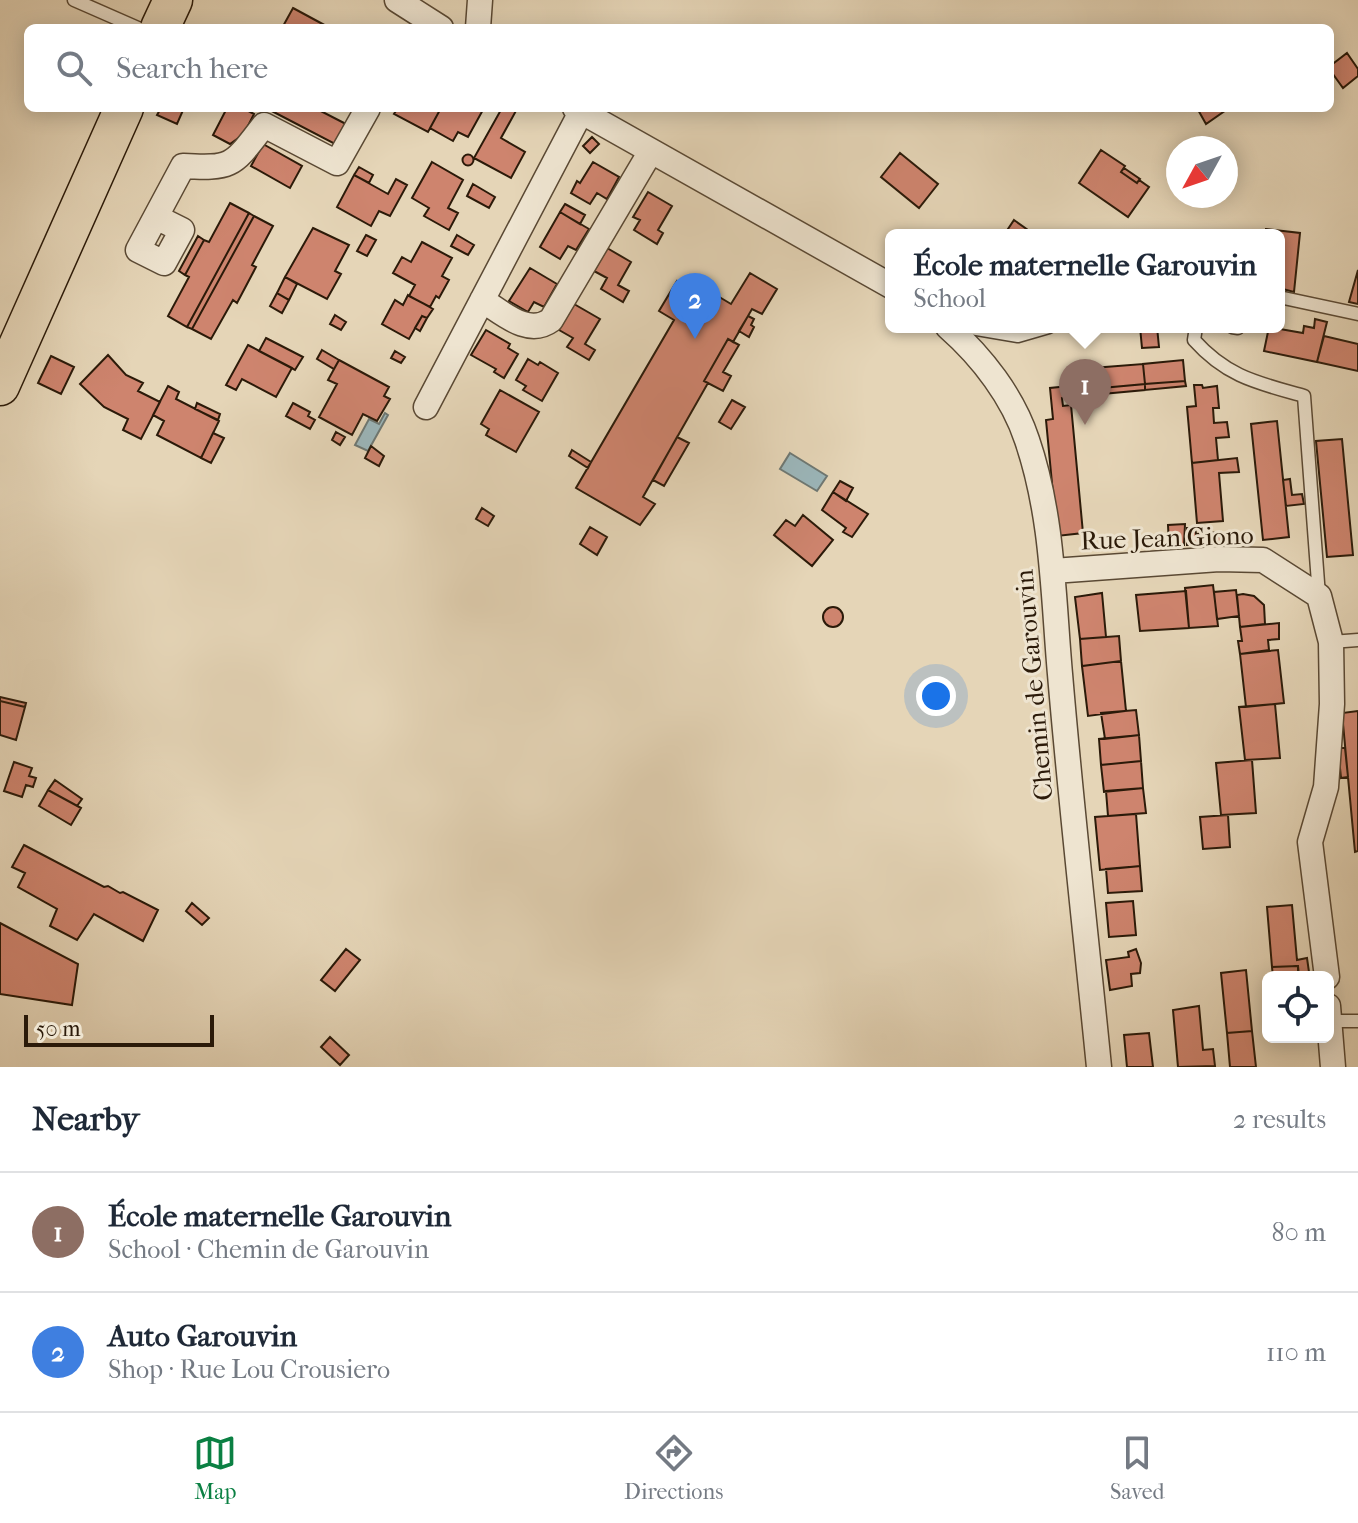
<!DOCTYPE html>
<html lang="en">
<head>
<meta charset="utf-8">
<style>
  :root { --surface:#fff; --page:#f6f6f7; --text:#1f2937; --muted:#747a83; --line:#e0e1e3; --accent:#0b8043 }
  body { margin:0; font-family:"IM FELL French Canon",serif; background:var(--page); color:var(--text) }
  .controls { position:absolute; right:24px; bottom:24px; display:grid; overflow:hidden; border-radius:12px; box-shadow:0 4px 20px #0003 }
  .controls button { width:72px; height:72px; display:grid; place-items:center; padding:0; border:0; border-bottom:2px solid var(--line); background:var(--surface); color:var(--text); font:40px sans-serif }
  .compass { position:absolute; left:1166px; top:136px; width:72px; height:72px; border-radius:50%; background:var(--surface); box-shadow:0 4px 20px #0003; rotate:230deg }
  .scale { position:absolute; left:24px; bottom:20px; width:190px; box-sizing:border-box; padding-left:8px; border:4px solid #2b1a09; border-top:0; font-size:22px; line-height:28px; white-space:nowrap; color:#2b1a09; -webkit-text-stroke:6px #eee4d0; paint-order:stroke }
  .you { position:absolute; left:936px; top:696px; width:28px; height:28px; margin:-20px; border:6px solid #fff; border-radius:50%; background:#1a73e8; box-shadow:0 0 0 12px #1a73e833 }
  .badge { display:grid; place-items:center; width:52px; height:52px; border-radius:50%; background:var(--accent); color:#fff; font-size:26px; font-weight:700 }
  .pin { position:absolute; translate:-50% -66px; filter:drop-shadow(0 2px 4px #0008) }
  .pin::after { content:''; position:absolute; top:42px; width:28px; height:24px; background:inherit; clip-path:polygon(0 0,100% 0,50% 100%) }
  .popup { position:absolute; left:885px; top:229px; width:400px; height:104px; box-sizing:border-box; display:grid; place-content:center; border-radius:12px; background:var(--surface); filter:drop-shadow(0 2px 6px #0005); font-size:26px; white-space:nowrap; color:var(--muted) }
  .popup b { font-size:30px; color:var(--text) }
  .popup::after { content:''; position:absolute; left:50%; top:100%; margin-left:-16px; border:16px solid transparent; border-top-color:var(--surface) }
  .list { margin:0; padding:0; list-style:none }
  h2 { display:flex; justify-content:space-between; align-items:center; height:104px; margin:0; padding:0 32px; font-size:34px }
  h2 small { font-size:26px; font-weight:400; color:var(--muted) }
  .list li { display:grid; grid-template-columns:52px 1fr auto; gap:24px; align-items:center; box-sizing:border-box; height:120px; padding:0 32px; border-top:2px solid var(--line) }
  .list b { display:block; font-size:30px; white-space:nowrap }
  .list p { margin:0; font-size:26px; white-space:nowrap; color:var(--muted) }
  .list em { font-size:26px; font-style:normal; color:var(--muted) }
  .icon { flex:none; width:44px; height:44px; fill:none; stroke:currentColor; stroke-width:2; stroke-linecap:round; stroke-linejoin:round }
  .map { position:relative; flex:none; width:1358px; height:1067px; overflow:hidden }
  .search { position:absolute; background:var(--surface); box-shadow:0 4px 20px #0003; left:24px; right:24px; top:24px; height:88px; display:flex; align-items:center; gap:20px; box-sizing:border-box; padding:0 28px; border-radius:12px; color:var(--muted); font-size:30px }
  .sheet { height:344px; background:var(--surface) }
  nav { display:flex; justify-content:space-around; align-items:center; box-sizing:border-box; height:112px; border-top:2px solid var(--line); background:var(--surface); font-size:22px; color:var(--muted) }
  nav a { display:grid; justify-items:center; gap:4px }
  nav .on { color:var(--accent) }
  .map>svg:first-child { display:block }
  .water { fill:#9bb6ba; stroke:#6e7873; stroke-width:2 }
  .building { fill:#ce846e; stroke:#2b1a09; stroke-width:2 }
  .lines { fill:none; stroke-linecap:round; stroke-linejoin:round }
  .lane-casing { stroke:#5a4934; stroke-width:15 }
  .street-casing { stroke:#5a4934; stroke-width:27 }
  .primary-casing { stroke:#2b1a09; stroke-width:41 }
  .lane { stroke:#eee4d0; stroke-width:12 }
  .street { stroke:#eee4d0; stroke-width:24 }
  .primary { stroke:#e5d5b7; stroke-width:38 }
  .labels { text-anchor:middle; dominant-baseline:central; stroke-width:6; stroke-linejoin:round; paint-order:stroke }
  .street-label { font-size:26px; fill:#2b1a09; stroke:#eee4d0 }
</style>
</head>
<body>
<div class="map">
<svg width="1358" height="1067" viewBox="0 0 1358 1067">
  <rect width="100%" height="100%" fill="#e5d5b7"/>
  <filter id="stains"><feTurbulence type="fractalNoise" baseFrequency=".0025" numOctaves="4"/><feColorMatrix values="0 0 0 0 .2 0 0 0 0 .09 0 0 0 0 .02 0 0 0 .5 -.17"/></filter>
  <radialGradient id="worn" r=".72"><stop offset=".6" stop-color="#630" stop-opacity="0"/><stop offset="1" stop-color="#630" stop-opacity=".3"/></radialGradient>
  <path class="water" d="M385 413 388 415 368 451 355 445 369 419 379 424Z
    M790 453 827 476 817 491 780 469Z"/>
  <path class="building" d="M293 8 330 28H282Z
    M1347 53 1358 69V76L1343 88 1330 70V66Z
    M161 108H184L177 124 157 115Z
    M227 108H243L254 114 244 134 230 144 213 135Z
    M266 108H315L346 124 335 144Z
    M398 108H441L428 132 394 114Z
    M441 108H484L468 137 458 132 453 141 430 128Z
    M502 108 517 109 501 138 525 152 511 178 474 158Z
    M1197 108H1229L1206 124Z
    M592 137 599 144 590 153 583 146Z
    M263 144 302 166 290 188 251 166Z
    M1101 150 1125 166 1121 172 1137 183 1139 180 1149 187 1128 217 1079 183Z
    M900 153 938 184 919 208 881 177Z
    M462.5 160a5.5 5.5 0 1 1 11 0a5.5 5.5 0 1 1-11 0Z
    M432 162 463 180 448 208 458 213 449 230 424 216 429 208 412 198Z
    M593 162 619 177 607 199 597 193 590 204 571 193 577 181 580 183Z
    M359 167 373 175 369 183 354 175Z
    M1124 168 1140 179 1137 183 1121 172Z
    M354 175 388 194 396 179 407 185 390 216 379 211 371 226 337 207Z
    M473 184 495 197 489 208 467 196Z
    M648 192 672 206 658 230 663 233 657 244 634 230 640 220 633 217Z
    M230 203 249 213 187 327 168 316 189 277 185 275 204 240 209 242Z
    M565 204 585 215 580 224 560 212Z
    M560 212 589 229 576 250 568 246 560 259 540 247Z
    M249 213 254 216 192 329 187 327Z
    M254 216 273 226 252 265 256 267 237 303 233 300 211 339 192 329Z
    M1014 220 1035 235H1004Z
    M313 228 349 245 335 271 341 274 327 299 285 277Z
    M1266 229 1300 233 1294 292 1279 288V235H1266Z
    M366 235 376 240 367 256 357 251Z
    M457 235 474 245 468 255 451 246Z
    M198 236 204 240 185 275 179 271Z
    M422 242 452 258 442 276 449 280 439 298 436 296 430 307 409 296 415 285 393 273 402 257 411 262Z
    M607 248 631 262 618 285 629 291 623 302 601 289 607 278 594 271Z
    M530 268 557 284 544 307 534 302 528 312 509 301Z
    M1358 270V304L1349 302Z
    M750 273 777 289 762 314 752 309 733 342 728 339 704 381 708 383 643 497 655 504 640 525 576 488 674 320 659 311 677 281 691 290 696 283 731 304Z
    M285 277 297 284 289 300 277 293Z
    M277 293 289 300 282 313 270 306Z
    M408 295 433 309 427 318 422 316 409 339 382 324 395 300 403 305Z
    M574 304 600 319 585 344 595 350 589 360 567 347 573 338 559 330Z
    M335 315 346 322 341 330 330 324Z
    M422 316 427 318 420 331 415 328Z
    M748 316 754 319 751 325 754 327 749 337 739 331Z
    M1315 319 1327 322 1317 362 1264 351 1269 327 1303 333 1304 326 1314 328Z
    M1140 327H1157L1159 347 1142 348Z
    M486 330 510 344 508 348 518 354 504 378 494 372 496 369 471 355Z
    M1324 336 1358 344V371L1317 362Z
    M266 338 303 357 295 370 259 351Z
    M728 339 739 345 723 372 731 376 723 391 704 381Z
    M248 345 292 368 276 397 242 379 236 390 226 385Z
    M322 350 339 360 334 369 317 359Z
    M395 351 405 357 401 363 391 358Z
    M108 355 126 375 143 383 138 391 160 402 141 439 123 430 128 419 104 407 80 384Z
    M51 356 74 367 61 394 38 383Z
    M528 359 538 365 540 362 558 373 542 401 523 390 526 386 516 380Z
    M339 360 389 387 384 396 390 399 377 421 363 414 352 435 319 417 337 384 328 380Z
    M1183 360 1185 381 1145 384 1143 364Z
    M1143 364 1145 384 1069 391 1067 370Z
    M1185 381 1186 386 1145 390V384Z
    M1145 384V390L1070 397 1069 391Z
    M1194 385H1202L1203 388 1217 386 1219 408H1213L1214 423 1227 422 1229 437 1216 438 1218 460 1192 463 1187 407 1196 406Z
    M168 386 179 392 176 399 219 421 201 458 157 435 164 421 153 415Z
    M1069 386 1070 397 1062 398 1063 406 1071 405 1083 533 1057 536 1046 420 1053 419 1050 388Z
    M500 390 539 412 516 452 486 435 489 429 481 424Z
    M732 400 745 407 731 429 719 422Z
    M197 403 220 414 218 420 195 409Z
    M293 403 310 412 308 416 315 420 310 429 286 416Z
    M1277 421 1289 537 1263 540 1251 424Z
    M336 432 345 437 340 445 332 440Z
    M213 433 224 438 211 463 201 458Z
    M677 437 689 443 664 486 653 480Z
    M1342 439 1353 555 1327 557 1316 441Z
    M371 446 384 456 379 466 365 458Z
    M572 450 591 462 588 468 569 456Z
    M1237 458 1239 472 1219 473 1223 521 1197 523 1192 463Z
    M1290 479 1292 495 1302 494 1304 504 1286 506 1283 480Z
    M840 481 853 488 846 501 833 492Z
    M833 492 868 514 852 537 843 532 846 528 822 510Z
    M482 508 494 516 488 526 476 519Z
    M803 515 833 540 812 566 774 535 786 520 795 526Z
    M1185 524 1184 545H1169L1168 525Z
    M590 527 607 537 597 555 580 544Z
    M1187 528H1195L1196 534 1220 532 1222 543 1187 545Z
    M1213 585 1218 626 1189 628 1185 588Z
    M1236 590 1239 616 1217 619 1214 592Z
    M1186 591 1189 628 1140 631 1136 595Z
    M1102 593 1106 637 1080 639 1075 597Z
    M1243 594 1254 596 1264 605 1265 624 1240 627 1237 595Z
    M823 617a10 10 0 1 1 20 0a10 10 0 1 1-20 0Z
    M1279 623V639L1268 640 1269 650 1240 654 1238 641H1242L1240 627Z
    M1119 636 1121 661 1082 666 1080 639Z
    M1278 650 1284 703 1246 707 1240 654Z
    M1121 661 1126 711 1088 716 1082 666Z
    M0 697 26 703 25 707 0 701Z
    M0 701 25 707 16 740 0 735Z
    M1275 704 1280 758 1245 760 1239 707Z
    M1136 710 1139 735 1105 739 1101 713Z
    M1358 711V851L1355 852 1342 713Z
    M1139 735 1141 761 1101 765 1099 739Z
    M1338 748H1345L1348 777 1341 778Z
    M1252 760 1256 813 1221 815 1216 763Z
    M1141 761 1143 788 1104 792 1101 765Z
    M14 762 32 768 29 776 36 778 33 787 26 785 22 797 4 791Z
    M55 780 82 799 77 806 48 790Z
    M1143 788 1146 813 1108 816 1106 791Z
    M48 790 81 808 71 825 39 806Z
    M1136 814 1140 866 1100 870 1095 817Z
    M1228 815 1230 847 1203 849 1200 817Z
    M24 845 104 887 108 886 120 893 123 892 158 910 143 941 94 914 77 940 50 926 57 909 18 887 25 873 12 867Z
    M1140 866 1142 891 1108 893 1106 869Z
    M1133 901 1136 935 1109 937 1106 903Z
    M192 903 209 918 202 925 186 911Z
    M1292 905 1297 960 1307 958 1309 972 1298 973V966L1272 967 1267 907Z
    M0 923 78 964 72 1005 0 994Z
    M346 949 360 960 335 991 321 980Z
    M1136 949 1141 963 1140 973 1131 974 1132 986 1110 990 1106 960 1129 957 1128 952Z
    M1298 966 1299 977H1273L1272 967Z
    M1246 970 1252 1031 1227 1033 1221 973Z
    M1199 1006 1203 1050 1213 1049 1215 1066 1178 1067 1173 1010Z
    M1252 1031 1256 1067H1230L1227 1033Z
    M1149 1033 1153 1067H1127L1124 1035Z
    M330 1037 349 1055 340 1065 321 1047Z"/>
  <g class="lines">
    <g class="lane-casing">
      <path id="lane" d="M74 0 138 28
        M1279 297 1358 314
        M965 327 1018 336 1049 327
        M1196 327 1194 340C1227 377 1258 383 1304 396L1319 596
        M1232 327 1238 328
        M1331 642 1358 640
        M1330 1021H1358"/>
    </g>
    <g class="street-casing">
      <path id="street" d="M397 0 441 28
        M478 28 480 0
        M575 108 891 286
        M156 217 182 230 164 263 138 250 183 166C234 169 233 165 264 125L337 163 368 108
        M482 300C503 313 528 337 551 320L651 151
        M948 327C982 357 1013 397 1027 440 1053 516 1053 595 1060 674 1071 805 1086 936 1099 1067
        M426 407 581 112
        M1053 571 1219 559 1263 560 1319 596 1331 642 1332 704 1326 787 1310 842 1327 977
        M1328 1006 1333 1067"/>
    </g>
    <g class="primary-casing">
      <path id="primary" d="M160 28 173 0
        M0 386 124 108"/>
    </g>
    <use href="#lane" class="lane"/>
    <use href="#street" class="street"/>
    <use href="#primary" class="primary"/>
  </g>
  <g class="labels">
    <g class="street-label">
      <text transform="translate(1167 538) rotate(-2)">Rue Jean Giono</text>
      <text transform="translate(1034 685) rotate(-95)">Chemin de Garouvin</text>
    </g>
  </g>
  <rect width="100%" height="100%" filter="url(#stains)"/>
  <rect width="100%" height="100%" fill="url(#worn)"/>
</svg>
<div class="controls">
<button><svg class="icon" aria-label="locate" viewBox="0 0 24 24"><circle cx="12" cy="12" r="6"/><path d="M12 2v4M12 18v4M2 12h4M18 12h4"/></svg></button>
</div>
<svg class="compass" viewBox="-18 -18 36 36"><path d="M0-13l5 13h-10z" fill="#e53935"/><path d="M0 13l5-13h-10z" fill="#747a83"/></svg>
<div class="scale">50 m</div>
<div class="you"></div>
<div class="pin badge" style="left:1085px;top:425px;background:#8d6e63">1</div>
<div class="popup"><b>École maternelle Garouvin</b>School</div>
<div class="pin badge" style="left:695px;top:339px;background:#3f7fe0">2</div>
<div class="search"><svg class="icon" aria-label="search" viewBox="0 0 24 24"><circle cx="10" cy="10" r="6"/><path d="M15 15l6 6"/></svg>Search here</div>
</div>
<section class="sheet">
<h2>Nearby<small>2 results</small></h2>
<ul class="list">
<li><span class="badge" style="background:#8d6e63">1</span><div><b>École maternelle Garouvin</b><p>School · Chemin de Garouvin</p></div><em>80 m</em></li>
<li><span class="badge" style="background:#3f7fe0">2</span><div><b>Auto Garouvin</b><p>Shop · Rue Lou Crousiero</p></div><em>110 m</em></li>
</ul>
</section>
<nav>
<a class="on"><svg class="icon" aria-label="map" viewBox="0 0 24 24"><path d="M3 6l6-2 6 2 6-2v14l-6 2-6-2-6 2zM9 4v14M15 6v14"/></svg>Map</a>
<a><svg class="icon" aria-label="directions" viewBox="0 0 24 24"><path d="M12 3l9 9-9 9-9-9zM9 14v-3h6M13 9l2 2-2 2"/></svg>Directions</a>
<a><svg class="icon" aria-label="saved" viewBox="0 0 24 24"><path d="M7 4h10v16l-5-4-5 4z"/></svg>Saved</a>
</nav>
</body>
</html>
